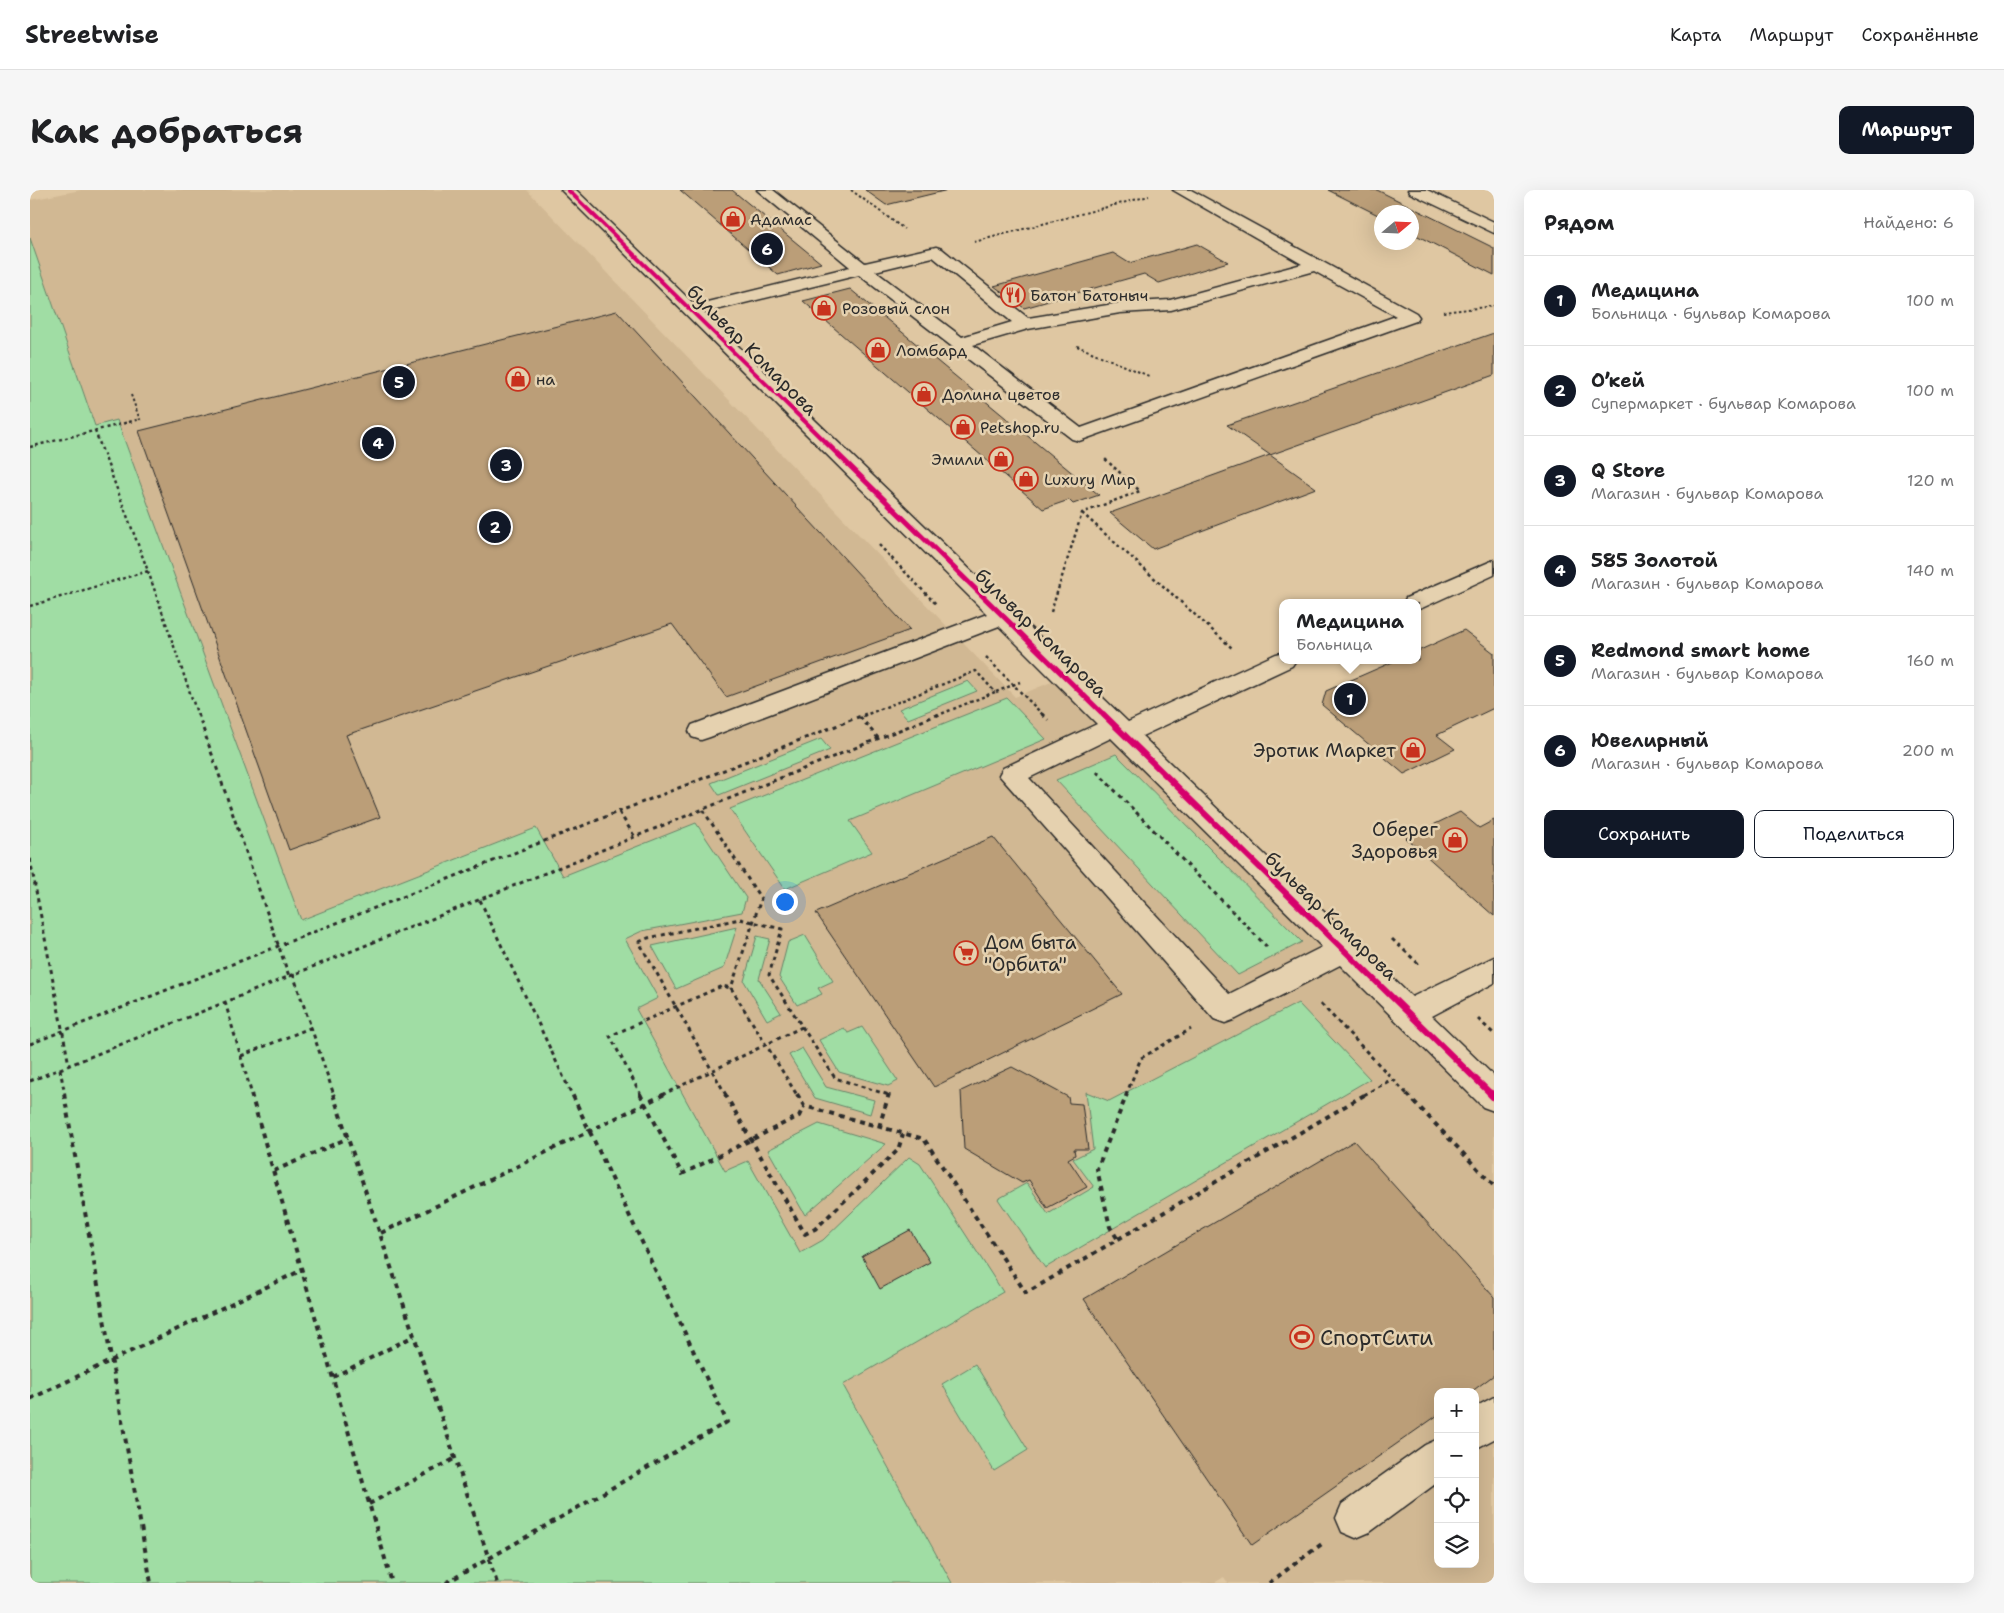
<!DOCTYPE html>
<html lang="ru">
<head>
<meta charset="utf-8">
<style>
  :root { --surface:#fff; --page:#f6f6f6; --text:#202124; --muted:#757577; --line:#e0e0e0; --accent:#111827 }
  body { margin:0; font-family:"Shantell Sans",sans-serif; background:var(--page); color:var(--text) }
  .controls { position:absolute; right:15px; bottom:15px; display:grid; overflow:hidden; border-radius:10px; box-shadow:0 5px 20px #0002 }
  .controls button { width:45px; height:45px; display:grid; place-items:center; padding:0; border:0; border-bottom:1px solid var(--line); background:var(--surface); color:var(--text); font:25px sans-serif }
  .compass { position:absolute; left:1344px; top:15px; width:45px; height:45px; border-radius:50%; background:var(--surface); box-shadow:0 5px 20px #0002; rotate:71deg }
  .you { position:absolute; left:754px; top:711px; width:18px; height:18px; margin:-12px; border:4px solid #fff; border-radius:50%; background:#1a73e8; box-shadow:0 0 0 8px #1a73e833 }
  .badge { display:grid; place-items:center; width:32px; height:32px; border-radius:50%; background:var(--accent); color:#fff; font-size:16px; font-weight:700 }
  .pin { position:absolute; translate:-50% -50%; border:2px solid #fff; box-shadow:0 1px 5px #0006 }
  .popup { position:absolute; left:1249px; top:409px; width:142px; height:65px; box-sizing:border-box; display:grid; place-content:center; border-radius:10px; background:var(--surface); filter:drop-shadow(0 1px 4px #0005); font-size:16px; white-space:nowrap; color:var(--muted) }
  .popup b { font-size:19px; color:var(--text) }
  .popup::after { content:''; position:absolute; left:50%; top:100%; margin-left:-10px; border:10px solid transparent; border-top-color:var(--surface) }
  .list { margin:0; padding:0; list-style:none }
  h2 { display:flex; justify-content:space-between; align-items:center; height:65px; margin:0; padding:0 20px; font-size:21px }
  h2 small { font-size:16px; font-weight:400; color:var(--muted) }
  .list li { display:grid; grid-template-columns:32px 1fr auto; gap:15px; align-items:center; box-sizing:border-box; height:90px; padding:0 20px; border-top:1px solid var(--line) }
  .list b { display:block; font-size:19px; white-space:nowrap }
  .list p { margin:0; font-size:16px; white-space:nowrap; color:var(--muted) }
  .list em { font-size:16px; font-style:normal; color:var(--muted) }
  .actions { display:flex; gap:10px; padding:15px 20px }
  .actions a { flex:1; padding:11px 0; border:1px solid var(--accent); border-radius:10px; text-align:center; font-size:18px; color:var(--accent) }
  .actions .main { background:var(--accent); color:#fff }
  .icon { flex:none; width:28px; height:28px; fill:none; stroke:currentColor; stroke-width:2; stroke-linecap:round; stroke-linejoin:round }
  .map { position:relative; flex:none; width:1464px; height:1393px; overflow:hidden; border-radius:10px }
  header { display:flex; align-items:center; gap:30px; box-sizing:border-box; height:70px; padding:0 25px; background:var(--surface); border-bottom:1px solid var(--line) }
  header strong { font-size:24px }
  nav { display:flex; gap:28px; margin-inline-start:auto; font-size:18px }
  .intro { display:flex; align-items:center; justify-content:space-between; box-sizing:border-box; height:120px; padding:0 30px }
  h1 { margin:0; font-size:35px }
  .button { padding:12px 22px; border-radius:10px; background:var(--accent); color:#fff; font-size:18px; font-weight:700 }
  main { display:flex; gap:30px; padding:0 30px }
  aside { flex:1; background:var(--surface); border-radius:10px; box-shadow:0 5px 20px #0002 }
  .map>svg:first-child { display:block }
  .built { fill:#d1b893; fill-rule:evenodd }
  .green { fill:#a0dda4; stroke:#668468 }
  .building { fill:#bb9e78; stroke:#2b2b2b }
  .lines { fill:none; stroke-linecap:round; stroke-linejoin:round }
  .minor-casing { stroke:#2b2b2b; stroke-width:3 }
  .path-far3 { stroke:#2b2b2b; stroke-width:2; stroke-dasharray:2.5 2.5; stroke-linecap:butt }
  .path-far2 { stroke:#2b2b2b; stroke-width:2.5; stroke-dasharray:3 3; stroke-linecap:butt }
  .path-far1 { stroke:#2b2b2b; stroke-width:3; stroke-dasharray:4 4; stroke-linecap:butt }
  .path { stroke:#2b2b2b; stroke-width:4; stroke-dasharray:5 5; stroke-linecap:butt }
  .minor { fill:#e5d1af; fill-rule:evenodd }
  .cycleway-far3-casing { stroke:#e5d1af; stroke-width:5.5 }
  .cycleway-far2-casing { stroke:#e5d1af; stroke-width:8 }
  .cycleway-far1-casing { stroke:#e5d1af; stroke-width:9 }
  .cycleway-casing { stroke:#e5d1af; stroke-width:11 }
  .cycleway-far3 { stroke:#d6006c; stroke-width:4 }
  .cycleway-far2 { stroke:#d6006c; stroke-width:5 }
  .cycleway-far1 { stroke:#d6006c; stroke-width:6 }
  .cycleway { stroke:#d6006c; stroke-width:8 }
  .labels { text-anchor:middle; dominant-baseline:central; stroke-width:5; stroke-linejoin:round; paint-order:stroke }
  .far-poi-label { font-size:16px; fill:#2b2b2b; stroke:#e5d1af; text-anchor:start }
  .street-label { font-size:19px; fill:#2b2b2b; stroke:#e5d1af }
  .poi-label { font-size:19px; fill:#2b2b2b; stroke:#e5d1af; text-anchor:end }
  .near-poi-label { font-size:22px; fill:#2b2b2b; stroke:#e5d1af; text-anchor:start }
</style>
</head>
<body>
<header>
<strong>Streetwise</strong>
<nav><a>Карта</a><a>Маршрут</a><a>Сохранённые</a></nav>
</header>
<div class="intro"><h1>Как добраться</h1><a class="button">Маршрут</a></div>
<main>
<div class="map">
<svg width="1464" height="1393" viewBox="0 0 1464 1393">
  <rect width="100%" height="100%" fill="#dfc7a2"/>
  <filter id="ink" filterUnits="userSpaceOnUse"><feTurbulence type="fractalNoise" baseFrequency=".02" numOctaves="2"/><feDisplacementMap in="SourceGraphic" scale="10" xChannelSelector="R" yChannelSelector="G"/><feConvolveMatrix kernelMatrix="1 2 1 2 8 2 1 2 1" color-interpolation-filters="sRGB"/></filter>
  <g filter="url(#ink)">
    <path class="built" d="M51 0H497L985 507 1031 488 1464 924V1393H1198L1194 1387 1184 1393H922L506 638 271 730 87 231 65 236 0 48V10ZM1408 1202H1445V1374H1408Z"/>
    <path class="green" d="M0 48 65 236 87 230 271 730 506 638 533 686 666 633 716 708 712 722 612 741 595 749 628 808 606 819 695 981 718 971 770 1063 793 1050 879 967 890 974 973 1102 813 1195 922 1393H0Z
      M938 491 947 501 878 529 869 519Z
      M977 508 1016 549 820 631 842 662 755 699 700 619Z
      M791 549 800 560 689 605 681 593Z
      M1086 564 1272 752 1208 785 1026 590Z
      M707 737 694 778 646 799 622 756Z
      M775 745 803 791 788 798 792 804 767 815 749 787 758 752Z
      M727 746 740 749 729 789 751 823 737 830 714 791Z
      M1268 813 1340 889 1015 1078 968 1009 997 993 1018 1024 1064 997 1043 969 1063 959 1056 902 1079 911Z
      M832 837 868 891 858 896 809 882 789 850 814 838 818 843Z
      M772 858 796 897 844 910 840 924 785 908 759 865Z
      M789 934 856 954 775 1025 738 960Z
      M945 1174 998 1260 964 1281 912 1194Z"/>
    <path class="building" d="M650 0H702L791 73 748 85Z
      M835 0H918L856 15Z
      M1298 0H1347L1464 58V85L1382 43V22H1352V27Z
      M1167 54 1198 72 1129 93 1114 84 994 118 964 96 1083 63 1099 73Z
      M820 99 1069 305 1043 314 1039 310 1013 319 773 111Z
      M587 121 880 440 696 507 642 434 316 545 350 627 259 660 109 241Z
      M1464 143V185L1240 265 1197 235Z
      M1240 265 1286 298 1123 359 1080 323Z
      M1434 440 1464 463V518L1407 545 1425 559 1374 584 1292 515 1296 501 1367 470H1388V461Z
      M1430 622 1449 638 1464 630V726L1376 648Z
      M963 647 1092 804 904 897 786 723Z
      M982 877 1038 907 1039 913 1052 914 1058 959H1044L1045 965 1038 969 1057 997 1017 1018 999 990 992 993 934 959 931 901Z
      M1324 951 1464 1107V1185L1441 1202H1408V1225L1222 1355 1054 1109Z
      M880 1040 900 1072 850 1099 832 1066Z"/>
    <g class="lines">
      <g class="minor-casing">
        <path id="minor" d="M531 0H546L665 115 820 77 727 0H743L835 73 906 57 912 59 998 128 1090 113 1140 110 1272 74 1143 0H1161L1386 123 1389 127 1386 131 1049 251 1042 249 829 85 674 123 1098 532 1246 464 1252 463V470H1266L1262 476 1112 546 1382 807 1464 767V793L1402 826 1464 886V921L1453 917 1310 775 1206 829 1195 833 1184 829 969 585 973 578 1067 534 969 436 680 547 671 550 662 547 659 541 662 535 957 424ZM903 67 982 132 932 147 845 81ZM1284 81 1366 126 1051 238 943 155 998 139 1090 123 1141 120ZM1081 548 1292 757 1199 804 999 588Z
          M1378 0H1397L1464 32V43L1380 3Z
          M1464 370V385L1392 418 1388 419V413H1373L1376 408Z
          M1464 1207V1249L1445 1259V1217Z
          M1408 1249V1292L1340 1342 1326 1348 1312 1342 1306 1328 1312 1314 1395 1255Z"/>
      </g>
      <path class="path-far3" d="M821 0 874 39
        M944 52 1119 6
        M1413 122 1464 116
        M1047 156 1119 186
        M101 205 110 230"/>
      <path class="path-far2" d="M65 241 118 381 168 526
        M0 257 111 229
        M1052 323 1202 458
        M849 355 907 415
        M0 416 118 381
        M1021 422 1052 323 1110 301 1075 269
        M956 467 1014 526
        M966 502 990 492
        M833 526 946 481 965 502 906 526"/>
      <path class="path-far1" d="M168 524 259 786
        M1012 524 1018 530
        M830 527 849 549
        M1067 582 1237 757
        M673 620 731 709 701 798 767 905
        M589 622 605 647
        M0 669 39 875
        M450 710 542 905
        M1362 749 1391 776
        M263 784 304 905
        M195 812 222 905
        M1291 814 1378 905
        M1448 829 1464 844
        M0 854 836 524
        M211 866 282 837
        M30 879 35 905
        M0 891 909 524
        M611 905 580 846 692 796 701 798
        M632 905 772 837
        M696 905 609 752 618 748 710 729 752 739 739 785 805 888 859 905
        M1096 905 1111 868 1161 839
        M1334 905 1362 889"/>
      <path class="path" d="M34 904 121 1393
        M221 904 362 1393
        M303 904 467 1393
        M610 904 652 984 769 926 774 916
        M695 904 775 1044 785 1039 868 960 873 944
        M767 904 774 916 894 949 996 1103 1336 904
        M1377 904 1464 996
        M849 937 859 904
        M244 981 318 948
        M351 1043 635 904
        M1087 1048 1080 1037 1067 979 1097 904
        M303 1187 384 1146
        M0 1209 272 1080
        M339 1314 426 1268
        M416 1393 697 1232 542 904
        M1239 1393 1293 1353"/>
      <use href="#minor" class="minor"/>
      <g class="cycleway-far3-casing">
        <path id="cycleway-far3" d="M538 0 773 230"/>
      </g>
      <g class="cycleway-far2-casing">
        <path id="cycleway-far2" d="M772 229 1075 526"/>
      </g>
      <g class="cycleway-far1-casing">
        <path id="cycleway-far1" d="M1073 524 1462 905"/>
      </g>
      <g class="cycleway-casing">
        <path id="cycleway" d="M1461 904 1464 907"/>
      </g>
      <use href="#cycleway-far3" class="cycleway-far3"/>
      <use href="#cycleway-far2" class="cycleway-far2"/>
      <use href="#cycleway-far1" class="cycleway-far1"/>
      <use href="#cycleway" class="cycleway"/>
    </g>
  </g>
  <defs>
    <g id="shop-ring" transform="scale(1.25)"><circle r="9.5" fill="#e5d1af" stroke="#c8321e" stroke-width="1.5"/><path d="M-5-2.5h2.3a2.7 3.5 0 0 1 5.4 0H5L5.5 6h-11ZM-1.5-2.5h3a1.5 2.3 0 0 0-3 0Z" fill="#c8321e"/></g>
    <g id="restaurant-ring" transform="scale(1.25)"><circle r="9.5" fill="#e5d1af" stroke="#c8321e" stroke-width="1.5"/><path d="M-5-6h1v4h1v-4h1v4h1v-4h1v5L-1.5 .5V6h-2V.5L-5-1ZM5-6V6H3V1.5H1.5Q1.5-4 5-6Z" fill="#c8321e"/></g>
    <g id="supermarket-ring" transform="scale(1.25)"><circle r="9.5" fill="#e5d1af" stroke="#c8321e" stroke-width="1.5"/><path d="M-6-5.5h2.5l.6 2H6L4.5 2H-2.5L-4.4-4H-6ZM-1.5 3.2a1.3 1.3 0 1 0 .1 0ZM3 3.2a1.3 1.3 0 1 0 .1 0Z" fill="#c8321e"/></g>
    <g id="stadium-ring" transform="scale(1.25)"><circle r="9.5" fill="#e5d1af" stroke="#c8321e" stroke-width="1.5"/><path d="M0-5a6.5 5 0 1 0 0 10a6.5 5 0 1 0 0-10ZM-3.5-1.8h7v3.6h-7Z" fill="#c8321e"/></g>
  </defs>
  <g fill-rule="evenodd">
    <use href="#shop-ring" x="703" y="29"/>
    <use href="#restaurant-ring" x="983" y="105"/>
    <use href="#shop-ring" x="794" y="118"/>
    <use href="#shop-ring" x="848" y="160"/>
    <use href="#shop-ring" x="488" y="189"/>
    <use href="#shop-ring" x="894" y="204"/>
    <use href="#shop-ring" x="933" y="237"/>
    <use href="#shop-ring" x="971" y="269"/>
    <use href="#shop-ring" x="996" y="289"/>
    <use href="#shop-ring" x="1383" y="560"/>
    <use href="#shop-ring" x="1425" y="650"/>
    <use href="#supermarket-ring" x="936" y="763"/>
    <use href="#stadium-ring" x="1272" y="1147"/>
  </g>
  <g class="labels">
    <g class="far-poi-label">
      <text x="720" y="29">Адамас</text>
      <text x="1000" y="105">Батон Батоныч</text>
      <text x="812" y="118">Розовый слон</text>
      <text x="866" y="160">Ломбард</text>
      <text x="506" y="189">на</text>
      <text x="912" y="204">Долина цветов</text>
      <text x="950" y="237">Petshop.ru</text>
      <text x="954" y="269" text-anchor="end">Эмили</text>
      <text x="1014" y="289">Luxury Мир</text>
    </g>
    <g class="street-label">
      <text transform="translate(722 160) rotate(45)">бульвар Комарова</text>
      <text transform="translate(1011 443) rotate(44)">бульвар Комарова</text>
      <text transform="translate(1301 726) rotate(44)">бульвар Комарова</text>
    </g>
    <g class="poi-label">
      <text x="1366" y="560">Эротик Маркет</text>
      <text x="1408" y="639">Оберег<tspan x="1408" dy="22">Здоровья</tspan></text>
      <text x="954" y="752" text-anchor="start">Дом быта<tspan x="954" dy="22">"Орбита"</tspan></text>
    </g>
    <g class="near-poi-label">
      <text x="1290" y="1147">СпортСити</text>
    </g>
  </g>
</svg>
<div class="controls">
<button>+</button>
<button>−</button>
<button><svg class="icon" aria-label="locate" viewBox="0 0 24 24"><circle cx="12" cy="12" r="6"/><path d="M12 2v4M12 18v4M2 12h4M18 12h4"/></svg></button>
<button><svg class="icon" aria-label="layers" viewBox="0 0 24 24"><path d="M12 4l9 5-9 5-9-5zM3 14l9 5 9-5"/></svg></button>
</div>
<svg class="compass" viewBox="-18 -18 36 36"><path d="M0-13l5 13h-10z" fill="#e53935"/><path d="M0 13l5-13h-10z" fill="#757577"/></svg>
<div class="you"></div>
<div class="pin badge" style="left:1320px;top:509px">1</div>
<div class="popup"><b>Медицина</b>Больница</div>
<div class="pin badge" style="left:465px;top:337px">2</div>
<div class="pin badge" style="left:476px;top:275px">3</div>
<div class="pin badge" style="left:348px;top:253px">4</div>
<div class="pin badge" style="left:369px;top:192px">5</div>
<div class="pin badge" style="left:737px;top:59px">6</div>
</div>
<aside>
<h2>Рядом<small>Найдено: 6</small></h2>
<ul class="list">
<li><span class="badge">1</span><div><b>Медицина</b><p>Больница · бульвар Комарова</p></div><em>100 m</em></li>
<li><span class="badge">2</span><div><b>О’кей</b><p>Супермаркет · бульвар Комарова</p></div><em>100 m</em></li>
<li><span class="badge">3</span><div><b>Q Store</b><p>Магазин · бульвар Комарова</p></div><em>120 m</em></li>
<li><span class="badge">4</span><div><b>585 Золотой</b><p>Магазин · бульвар Комарова</p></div><em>140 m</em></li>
<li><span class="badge">5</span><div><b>Redmond smart home</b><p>Магазин · бульвар Комарова</p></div><em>160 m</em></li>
<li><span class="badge">6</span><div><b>Ювелирный</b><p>Магазин · бульвар Комарова</p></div><em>200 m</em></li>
</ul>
<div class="actions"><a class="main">Сохранить</a><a>Поделиться</a></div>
</aside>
</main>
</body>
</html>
